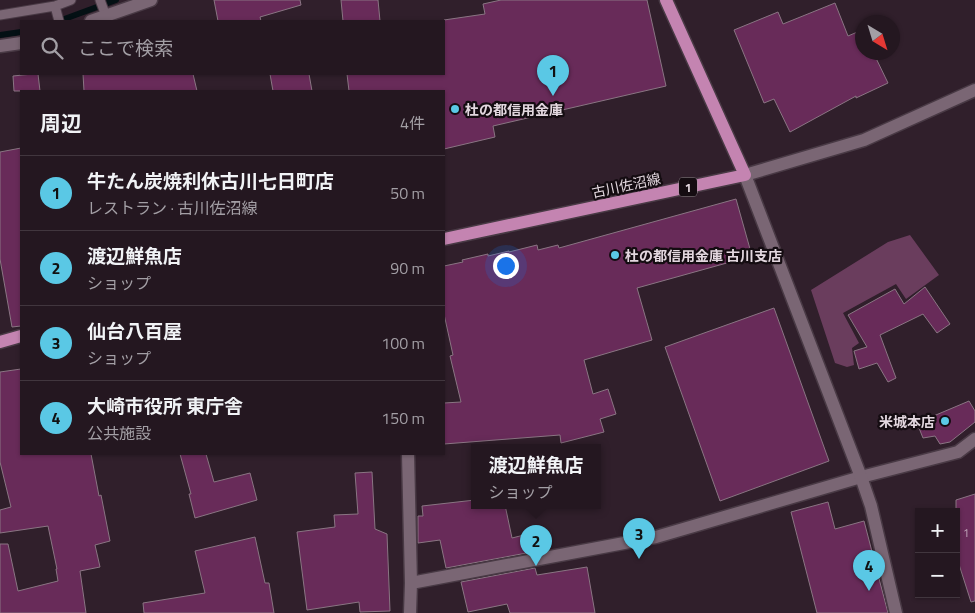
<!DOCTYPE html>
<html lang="ja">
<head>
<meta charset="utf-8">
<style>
  :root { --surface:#241720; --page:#2c2029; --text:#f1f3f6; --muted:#a39fa5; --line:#41363e; --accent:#5ac8e5 }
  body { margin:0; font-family:"Titillium Web","Noto Sans JP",sans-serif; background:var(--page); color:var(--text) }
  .controls { position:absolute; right:15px; bottom:15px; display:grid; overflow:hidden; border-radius:0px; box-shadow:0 1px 4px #0004 }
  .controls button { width:45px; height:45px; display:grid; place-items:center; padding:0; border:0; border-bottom:1px solid var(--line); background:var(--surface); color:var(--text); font:25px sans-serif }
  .compass { position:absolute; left:855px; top:15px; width:45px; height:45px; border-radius:50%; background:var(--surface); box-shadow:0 1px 4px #0004; rotate:142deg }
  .you { position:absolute; left:505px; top:265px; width:18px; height:18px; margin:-12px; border:4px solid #fff; border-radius:50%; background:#1a73e8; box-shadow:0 0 0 8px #1a73e833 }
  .badge { display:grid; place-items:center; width:32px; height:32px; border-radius:50%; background:var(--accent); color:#111; font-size:16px; font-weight:700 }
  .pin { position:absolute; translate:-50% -41px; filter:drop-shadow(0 1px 2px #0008) }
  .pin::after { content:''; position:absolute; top:26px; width:18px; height:15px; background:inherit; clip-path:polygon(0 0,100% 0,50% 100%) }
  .popup { position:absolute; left:471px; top:444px; width:130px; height:65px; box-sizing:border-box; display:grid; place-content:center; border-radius:0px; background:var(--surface); filter:drop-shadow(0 1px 4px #0005); font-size:16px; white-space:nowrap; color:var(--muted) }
  .popup b { font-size:19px; color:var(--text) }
  .popup::after { content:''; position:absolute; left:50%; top:100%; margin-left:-10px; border:10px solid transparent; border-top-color:var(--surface) }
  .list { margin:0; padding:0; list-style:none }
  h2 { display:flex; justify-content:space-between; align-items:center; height:65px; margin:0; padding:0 20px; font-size:21px }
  h2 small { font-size:16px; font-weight:400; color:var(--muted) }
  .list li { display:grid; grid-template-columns:32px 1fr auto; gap:15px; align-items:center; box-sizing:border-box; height:75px; padding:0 20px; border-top:1px solid var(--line) }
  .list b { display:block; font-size:19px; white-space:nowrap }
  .list p { margin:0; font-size:16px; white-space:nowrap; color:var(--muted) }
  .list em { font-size:16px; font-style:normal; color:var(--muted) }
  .icon { flex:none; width:28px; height:28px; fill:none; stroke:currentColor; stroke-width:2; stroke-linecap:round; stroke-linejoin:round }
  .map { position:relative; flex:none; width:975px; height:613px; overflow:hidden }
  .search { position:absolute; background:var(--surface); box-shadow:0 1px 4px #0004; left:20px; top:20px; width:425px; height:55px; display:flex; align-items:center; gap:12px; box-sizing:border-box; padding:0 18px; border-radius:0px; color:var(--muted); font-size:19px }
  .panel { position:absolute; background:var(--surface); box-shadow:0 1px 4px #0004; left:20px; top:90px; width:425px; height:365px; border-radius:0px }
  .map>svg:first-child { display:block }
  .green { fill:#6a3d5d }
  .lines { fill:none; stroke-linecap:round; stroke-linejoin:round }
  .stream { stroke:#041014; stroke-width:6 }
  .building { fill:#682b59; stroke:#8a7583 }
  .service-casing { stroke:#493a45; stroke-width:11 }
  .minor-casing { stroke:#493a45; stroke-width:15 }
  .tertiary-casing { stroke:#493a45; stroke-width:15 }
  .primary-casing { stroke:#493a45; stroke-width:15 }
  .service { stroke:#7a6674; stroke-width:9 }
  .minor { stroke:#7a6674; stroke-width:12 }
  .tertiary { stroke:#7a6674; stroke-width:12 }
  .primary { stroke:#c484b1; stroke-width:12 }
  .poi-dot { fill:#5ac8e5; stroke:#140c11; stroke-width:2 }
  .labels { text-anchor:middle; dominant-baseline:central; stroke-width:4.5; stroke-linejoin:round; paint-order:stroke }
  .number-label { font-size:11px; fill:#c4acbe }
  .shield { fill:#140c11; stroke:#a59aa1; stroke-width:1 }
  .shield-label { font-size:12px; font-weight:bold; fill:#e3d7df }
  .poi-label { font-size:14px; font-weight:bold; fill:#e3d7df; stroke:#140c11; text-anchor:start }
  .street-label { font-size:14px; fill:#e3d7df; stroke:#140c11 }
</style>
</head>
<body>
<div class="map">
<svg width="975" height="613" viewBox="0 0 975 613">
  <rect width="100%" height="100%" fill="#301f2b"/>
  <path class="green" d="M910 235 939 275 906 299 896 284 843 313 859 343 852 348 854 365 847 367 835 363 811 290 888 242Z"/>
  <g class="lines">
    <path class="stream" d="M59 21 116 0
      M0 35 21 32"/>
  </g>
  <path class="building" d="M214 0H300L301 5 260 17 261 21H218Z
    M341 0H378L380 21H343Z
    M501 0H647L666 86 493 126 495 137 444 149V91H349L347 74H444V20L485 14 483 4Z
    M835 3 848 36 862 30V52H873L888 83 856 98V96L790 132 774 99 764 103 734 30 778 12 783 24Z
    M33 74H38L40 91H14L13 76Z
    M83 74H193L197 91H84Z
    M270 74H309L312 91H273Z
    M21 148V326L12 327 0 259V152Z
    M736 199 752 256 637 288 652 340 584 360 593 394 608 389 616 414 600 419 604 432 561 443 560 435 444 444V403L461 402 450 356 453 355 444 314V266L463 262 462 260 488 254V256L509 251V252L537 245 538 250 558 245 559 248Z
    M925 287 950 324 937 333 923 314 880 335 896 378 888 382 877 363 859 369 854 351 867 347 848 315 895 289 904 304Z
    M774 308 829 461 720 501 665 347Z
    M21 369V454H91L99 496 101 495 110 541 95 545 100 567 80 571 86 613H0V544H8L18 591 58 581 56 569H57L48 526 0 533V510L11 507 0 462V372Z
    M969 401 975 411V422L950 442 940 444 935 436 923 438 917 423Z
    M180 454H206L214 482 250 473 257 500 195 518 189 494H191Z
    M372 472 375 529 387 534 390 611 360 612 359 602 307 610 297 532 335 527 334 515 358 514 355 473Z
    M975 494V601L971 602 956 555V500Z
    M475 500V505H505L512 538 528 534 532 552 446 568 440 540 418 543V516H423L422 506Z
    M828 502 835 529 864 521 888 613H817L791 512Z
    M255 537 265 583H269L274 613H144L143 603 205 593 195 551Z
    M587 567 595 613H510L507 604 468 612 461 582 535 568 537 575Z"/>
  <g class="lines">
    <g class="service-casing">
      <path id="service" d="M100 0 106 16
        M55 6 59 21
        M0 15 55 6 71 0"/>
    </g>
    <g class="minor-casing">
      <path id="minor" d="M91 21 151 0
        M0 46 21 43
        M745 175 864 140 975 90
        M408 454 411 583 410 613
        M411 583 656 537 861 477 958 452 975 439"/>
    </g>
    <g class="tertiary-casing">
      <path id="tertiary" d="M745 175 861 477 871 506 896 613"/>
    </g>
    <g class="primary-casing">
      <path id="primary" d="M444 239 745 175 666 0
        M0 342 21 336"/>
    </g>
    <use href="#service" class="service"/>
    <use href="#minor" class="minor"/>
    <use href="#tertiary" class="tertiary"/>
    <use href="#primary" class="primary"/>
  </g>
  <g class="poi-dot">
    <circle cx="455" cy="109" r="5"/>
    <circle cx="615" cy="255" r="5"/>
    <circle cx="945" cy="421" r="5"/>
  </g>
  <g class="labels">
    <g class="number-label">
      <text x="966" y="533">1</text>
    </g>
    <rect class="shield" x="679" y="177.5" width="18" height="19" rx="4"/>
    <g class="shield-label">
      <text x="688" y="187">1</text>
    </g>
    <g class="poi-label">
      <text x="465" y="109">杜の都信用金庫</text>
      <text x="625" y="255">杜の都信用金庫 古川支店</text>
      <text x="935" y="421" text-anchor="end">米城本店</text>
    </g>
    <g class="street-label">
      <text transform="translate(626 185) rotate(-12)">古川佐沼線</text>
    </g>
  </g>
</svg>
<div class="controls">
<button>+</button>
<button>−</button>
</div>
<svg class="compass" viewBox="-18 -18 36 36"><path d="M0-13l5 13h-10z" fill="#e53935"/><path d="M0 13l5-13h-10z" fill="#a39fa5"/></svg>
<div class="you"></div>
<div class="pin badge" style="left:553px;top:96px">1</div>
<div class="pin badge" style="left:536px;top:566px">2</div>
<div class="popup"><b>渡辺鮮魚店</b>ショップ</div>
<div class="pin badge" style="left:639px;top:559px">3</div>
<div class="pin badge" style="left:869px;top:591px">4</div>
<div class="search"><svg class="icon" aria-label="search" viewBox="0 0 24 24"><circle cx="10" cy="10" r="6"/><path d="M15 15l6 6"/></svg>ここで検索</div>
<section class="panel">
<h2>周辺<small>4件</small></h2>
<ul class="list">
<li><span class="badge">1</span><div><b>牛たん炭焼利休古川七日町店</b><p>レストラン · 古川佐沼線</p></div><em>50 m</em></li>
<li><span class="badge">2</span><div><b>渡辺鮮魚店</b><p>ショップ</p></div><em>90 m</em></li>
<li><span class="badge">3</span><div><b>仙台八百屋</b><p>ショップ</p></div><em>100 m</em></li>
<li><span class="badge">4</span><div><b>大崎市役所 東庁舎</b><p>公共施設</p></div><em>150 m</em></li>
</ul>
</section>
</div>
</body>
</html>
